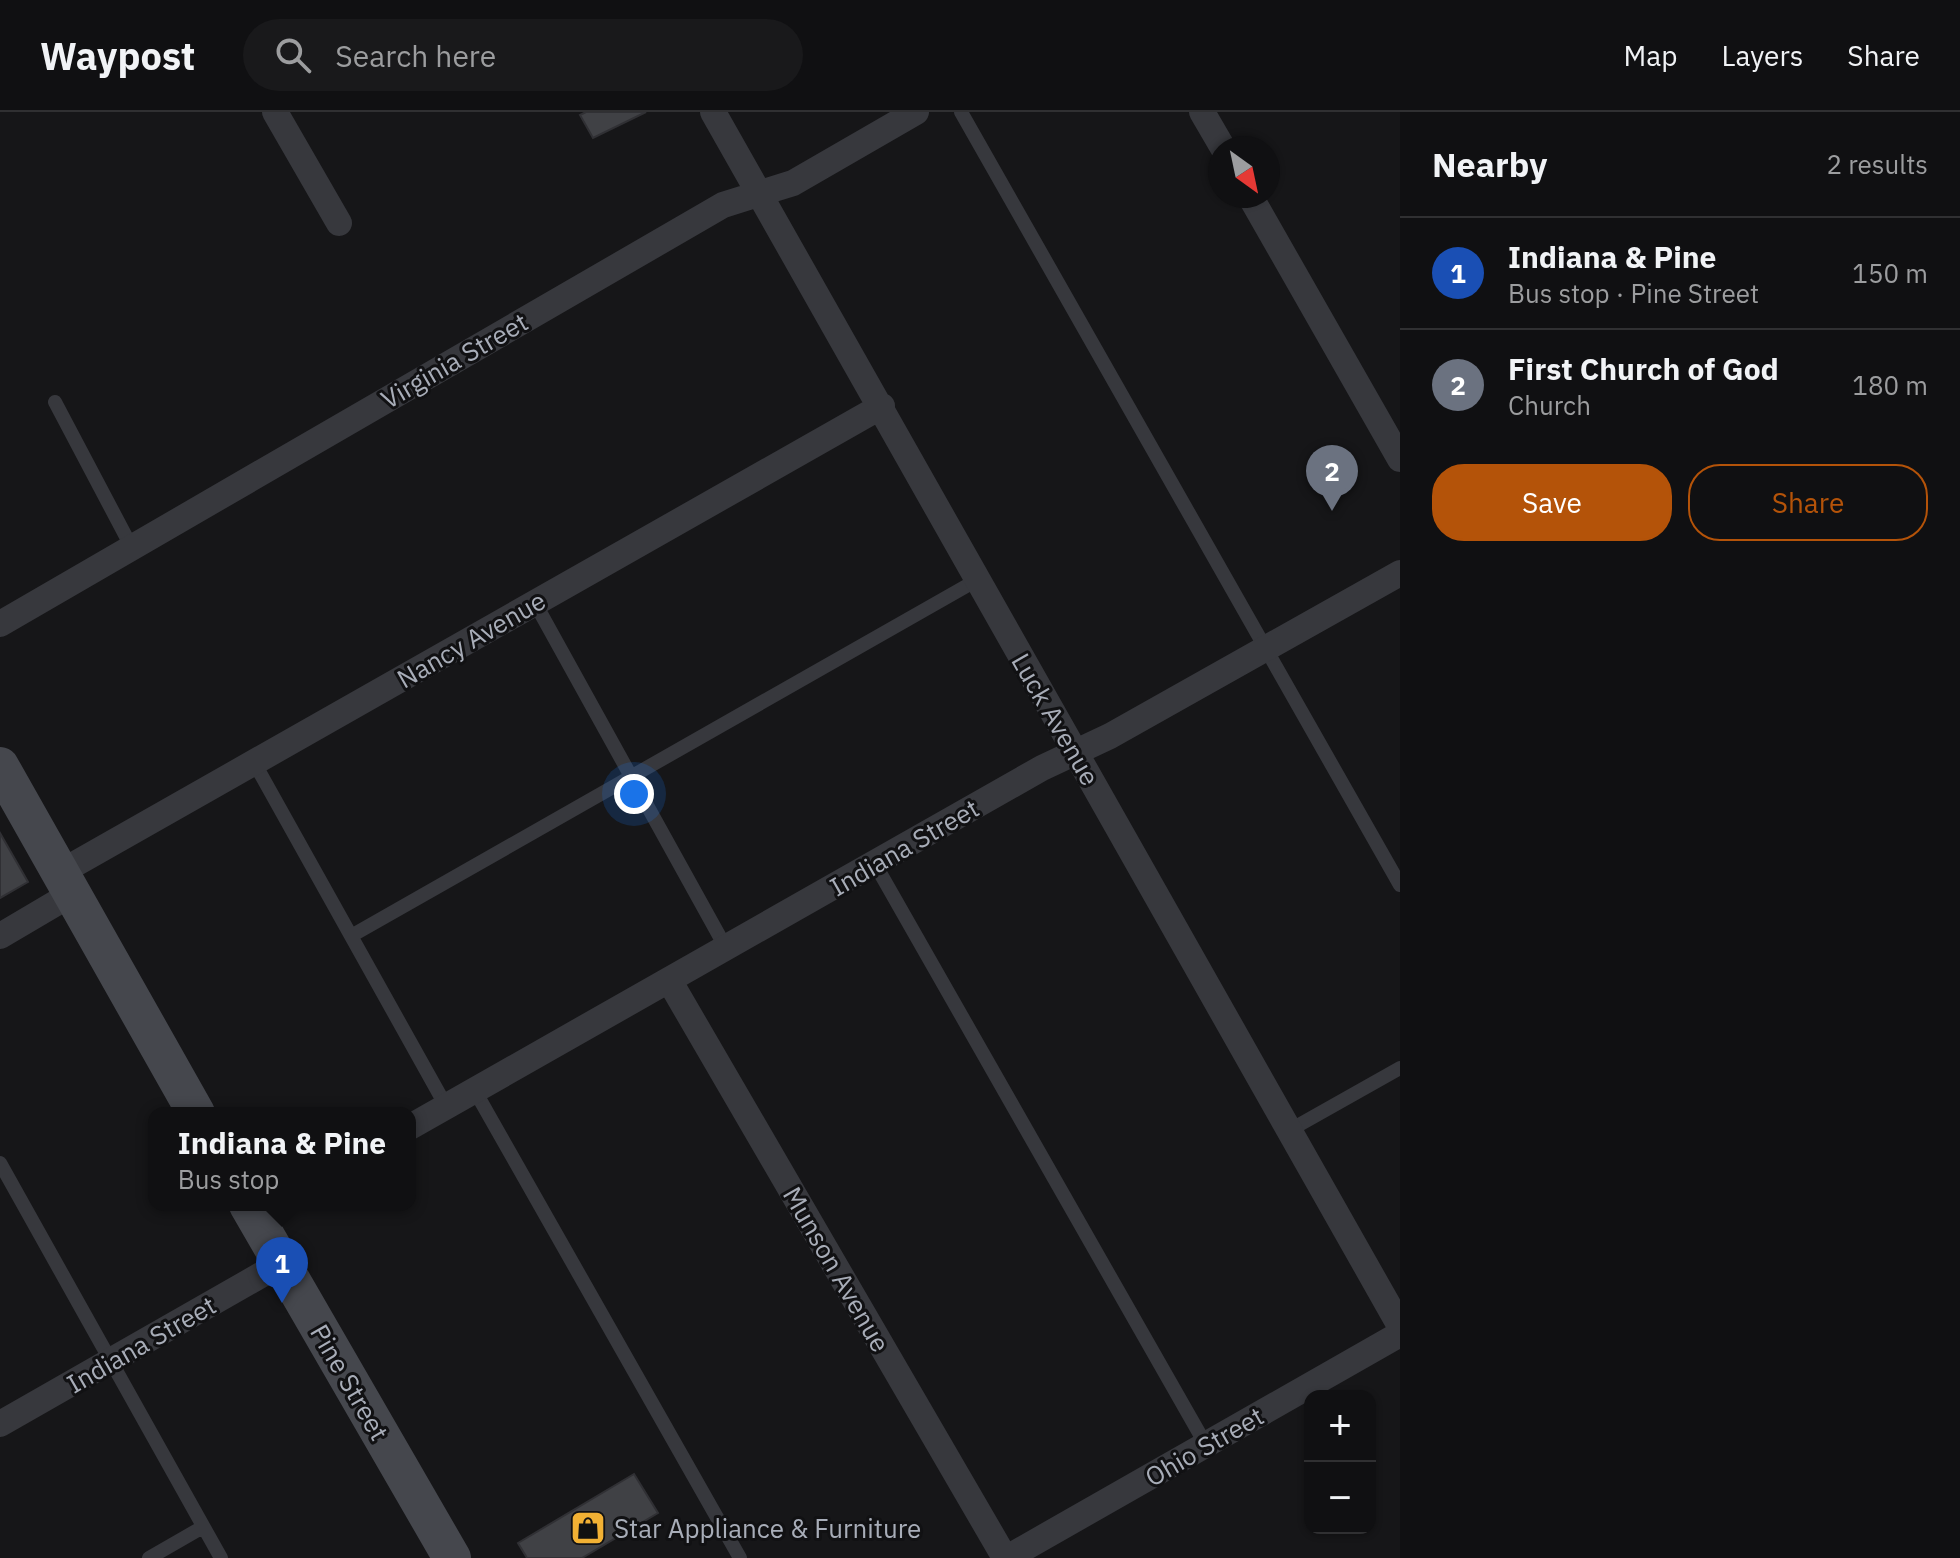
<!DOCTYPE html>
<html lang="en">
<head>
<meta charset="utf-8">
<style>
  :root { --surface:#101012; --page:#19191b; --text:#f1f3f6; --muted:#9c9d9f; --line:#303032; --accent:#b45309 }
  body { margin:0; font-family:"IBM Plex Sans",sans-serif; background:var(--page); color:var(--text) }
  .controls { position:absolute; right:24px; bottom:24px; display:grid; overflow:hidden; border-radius:16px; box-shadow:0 2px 6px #0004 }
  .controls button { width:72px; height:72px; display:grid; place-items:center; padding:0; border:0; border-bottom:2px solid var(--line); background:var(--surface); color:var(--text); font:40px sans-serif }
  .compass { position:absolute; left:1208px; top:24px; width:72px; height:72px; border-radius:50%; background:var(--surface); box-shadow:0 2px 6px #0004; rotate:147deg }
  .you { position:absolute; left:634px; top:682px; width:28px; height:28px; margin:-20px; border:6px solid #fff; border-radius:50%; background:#1a73e8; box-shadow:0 0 0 12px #1a73e833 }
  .badge { display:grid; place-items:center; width:52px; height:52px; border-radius:50%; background:var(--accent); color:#fff; font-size:26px; font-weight:700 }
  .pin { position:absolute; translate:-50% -66px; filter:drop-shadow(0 2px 4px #0008) }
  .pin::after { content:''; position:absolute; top:42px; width:28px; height:24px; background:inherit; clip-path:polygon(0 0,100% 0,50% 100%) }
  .popup { position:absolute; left:148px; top:995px; width:268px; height:104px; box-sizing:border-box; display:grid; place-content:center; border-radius:16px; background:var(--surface); filter:drop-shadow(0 2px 6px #0005); font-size:26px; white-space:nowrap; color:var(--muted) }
  .popup b { font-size:30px; color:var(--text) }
  .popup::after { content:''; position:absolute; left:50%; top:100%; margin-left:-16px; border:16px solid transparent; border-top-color:var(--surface) }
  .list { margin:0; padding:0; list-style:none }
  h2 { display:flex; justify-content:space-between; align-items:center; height:104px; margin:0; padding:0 32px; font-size:34px }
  h2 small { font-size:26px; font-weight:400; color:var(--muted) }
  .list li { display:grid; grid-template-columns:52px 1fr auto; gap:24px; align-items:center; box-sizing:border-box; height:112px; padding:0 32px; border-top:2px solid var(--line) }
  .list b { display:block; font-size:30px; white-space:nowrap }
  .list p { margin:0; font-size:26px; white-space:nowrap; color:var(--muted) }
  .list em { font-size:26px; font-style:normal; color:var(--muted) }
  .actions { display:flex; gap:16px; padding:24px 32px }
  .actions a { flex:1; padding:18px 0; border:2px solid var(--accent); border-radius:32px; text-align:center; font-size:28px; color:var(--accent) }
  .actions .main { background:var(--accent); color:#fff }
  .icon { flex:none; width:44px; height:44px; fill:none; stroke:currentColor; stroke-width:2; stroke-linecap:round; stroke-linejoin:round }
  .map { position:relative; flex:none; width:1400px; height:1446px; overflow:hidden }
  header { display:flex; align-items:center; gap:48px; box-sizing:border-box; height:112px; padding:0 40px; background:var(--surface); border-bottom:2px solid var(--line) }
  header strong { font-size:38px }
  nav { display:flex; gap:44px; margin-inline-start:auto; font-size:28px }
  .search { width:560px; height:72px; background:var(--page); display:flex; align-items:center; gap:20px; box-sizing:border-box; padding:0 28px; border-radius:44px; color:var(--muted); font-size:30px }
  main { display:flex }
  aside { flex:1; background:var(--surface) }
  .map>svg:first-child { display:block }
  .building { fill:#404145; stroke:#303034; stroke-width:2 }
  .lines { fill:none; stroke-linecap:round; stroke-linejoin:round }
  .lane { stroke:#37383d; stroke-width:14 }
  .street { stroke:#37383d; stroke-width:26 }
  .secondary { stroke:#45474d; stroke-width:38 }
  .labels { text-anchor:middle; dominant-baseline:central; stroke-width:6; stroke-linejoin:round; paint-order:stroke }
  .street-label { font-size:26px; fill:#a8adb8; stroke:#111113 }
  .poi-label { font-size:26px; fill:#a8adb8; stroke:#111113; text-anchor:start }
</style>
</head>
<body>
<header>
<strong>Waypost</strong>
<div class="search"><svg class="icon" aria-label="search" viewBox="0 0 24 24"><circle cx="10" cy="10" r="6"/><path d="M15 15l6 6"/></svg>Search here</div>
<nav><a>Map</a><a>Layers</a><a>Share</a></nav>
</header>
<main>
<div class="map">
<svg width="1400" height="1446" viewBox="0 0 1400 1446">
  <rect width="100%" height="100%" fill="#161618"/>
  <path class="building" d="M586 0H646L593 26 580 3Z
    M0 721 28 770 0 786Z
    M634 1362 658 1401 582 1446H527L518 1431Z"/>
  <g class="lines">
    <path class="lane" d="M961 0 1400 773
      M55 290 131 434
      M535 491 726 836
      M255 652 446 994
      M875 752 1206 1333
      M351 824 977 468
      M475 979 740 1446
      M1290 1018 1400 956
      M0 1051 221 1446
      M149 1446 203 1415"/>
    <path class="street" d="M275 0 339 111
      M713 0 1400 1214
      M1202 0 1223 36
      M1250 84 1400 347
      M0 512 723 93 793 71 916 0
      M61 760 882 294
      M0 824 73 781
      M669 868 1005 1446
      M410 1015 1042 656 1110 624 1400 461
      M0 1312 282 1151
      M1007 1446 1400 1222"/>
    <path class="secondary" d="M0 654 196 1001
      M248 1093 452 1446"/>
  </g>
  <defs>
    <g id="shop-square" transform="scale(1.8)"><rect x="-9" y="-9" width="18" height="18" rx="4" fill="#f2b134" stroke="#111113"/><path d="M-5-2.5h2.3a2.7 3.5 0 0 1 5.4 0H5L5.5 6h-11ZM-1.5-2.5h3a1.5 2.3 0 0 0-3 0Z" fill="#111"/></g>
  </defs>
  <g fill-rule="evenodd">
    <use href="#shop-square" x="588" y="1416"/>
  </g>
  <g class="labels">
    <g class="street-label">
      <text transform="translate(454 248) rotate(-30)">Virginia Street</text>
      <text transform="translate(471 527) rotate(-30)">Nancy Avenue</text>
      <text transform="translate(1056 607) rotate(60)">Luck Avenue</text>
      <text transform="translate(904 735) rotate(-30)">Indiana Street</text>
      <text transform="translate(837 1157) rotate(60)">Munson Avenue</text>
      <text transform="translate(141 1232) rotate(-30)">Indiana Street</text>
      <text transform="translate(350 1270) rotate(60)">Pine Street</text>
      <text transform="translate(1204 1334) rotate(-30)">Ohio Street</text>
    </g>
    <g class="poi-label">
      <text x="614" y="1416">Star Appliance &amp; Furniture</text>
    </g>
  </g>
</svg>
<div class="controls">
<button>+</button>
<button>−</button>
</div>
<svg class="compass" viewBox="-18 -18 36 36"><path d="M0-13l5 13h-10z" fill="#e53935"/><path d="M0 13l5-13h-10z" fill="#9c9d9f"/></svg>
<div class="you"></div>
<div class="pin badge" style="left:282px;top:1191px;background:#1a4fb4">1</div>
<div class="popup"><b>Indiana &amp; Pine</b>Bus stop</div>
<div class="pin badge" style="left:1332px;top:399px;background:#6b7280">2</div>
</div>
<aside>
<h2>Nearby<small>2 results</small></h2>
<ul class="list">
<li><span class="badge" style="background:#1a4fb4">1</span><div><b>Indiana &amp; Pine</b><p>Bus stop · Pine Street</p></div><em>150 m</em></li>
<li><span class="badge" style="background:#6b7280">2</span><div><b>First Church of God</b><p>Church</p></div><em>180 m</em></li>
</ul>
<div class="actions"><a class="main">Save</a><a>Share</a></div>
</aside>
</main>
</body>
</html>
